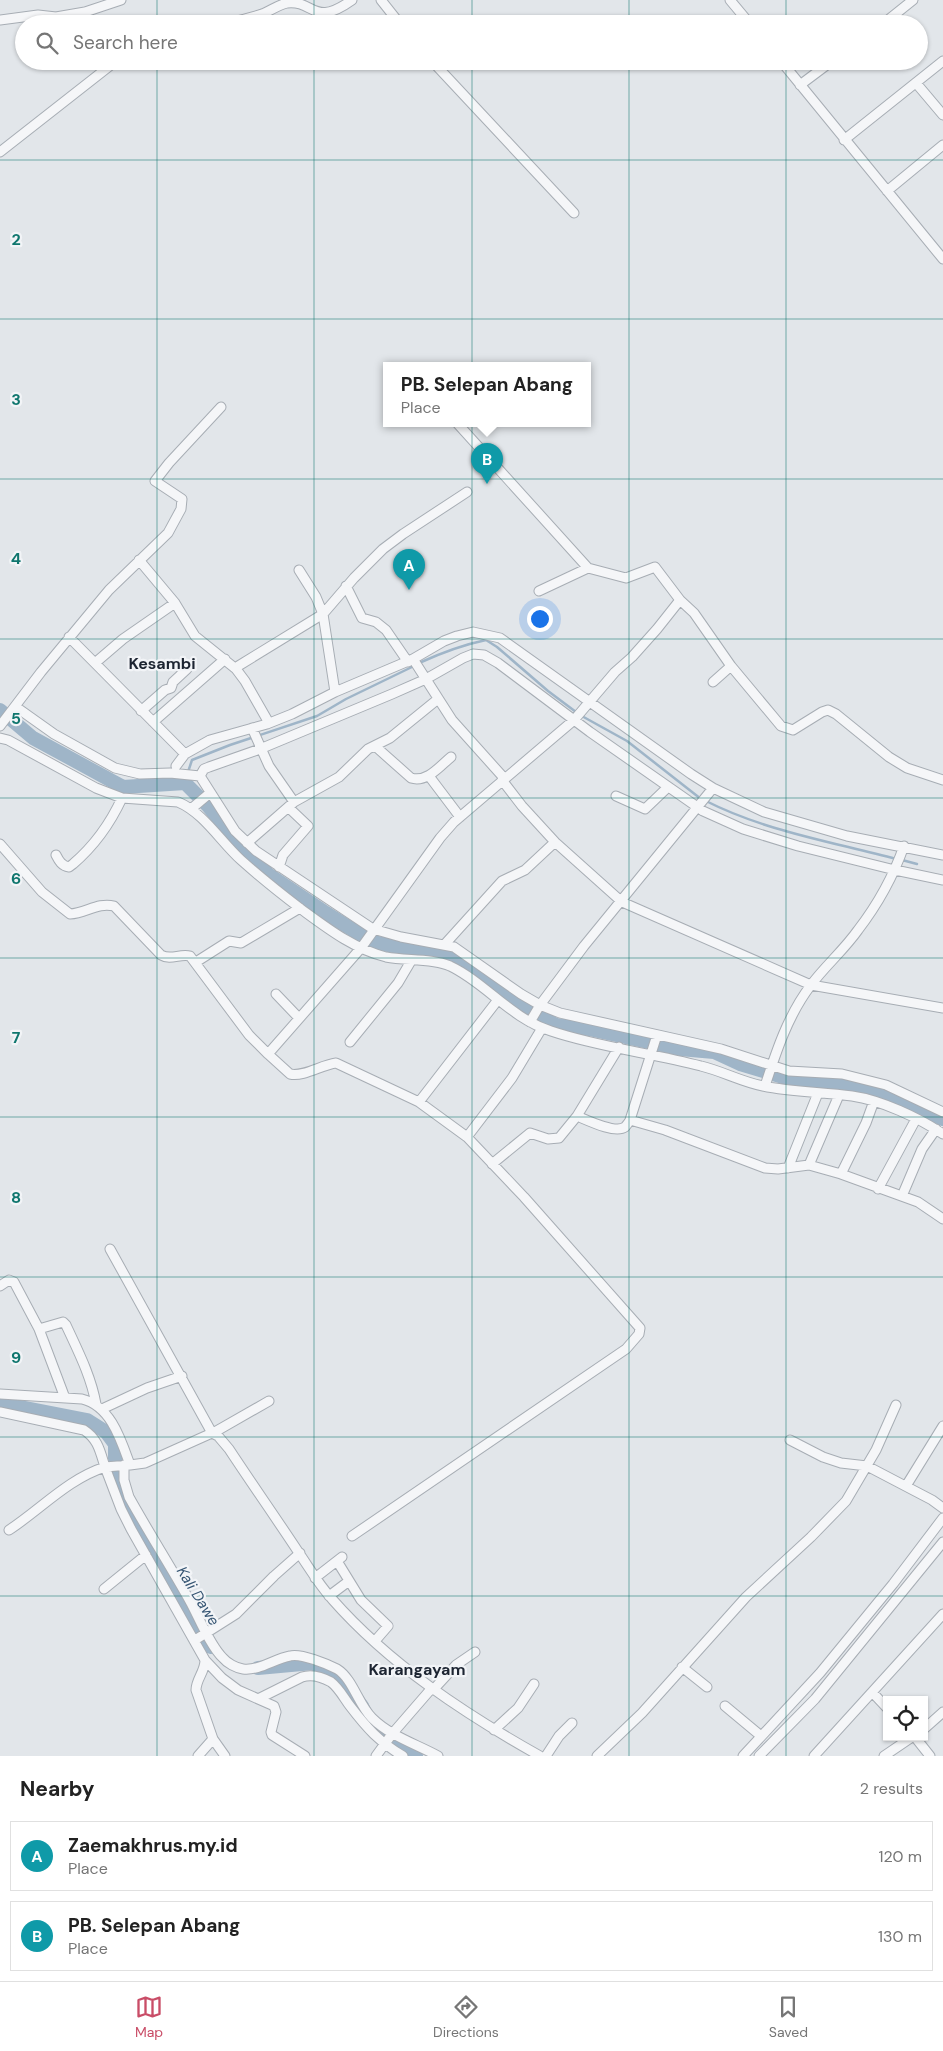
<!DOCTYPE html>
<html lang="en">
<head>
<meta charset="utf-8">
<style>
  :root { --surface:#fff; --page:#f2f2f2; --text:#222; --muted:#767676; --line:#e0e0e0; --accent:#c94d67 }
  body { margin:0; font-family:"DM Sans",sans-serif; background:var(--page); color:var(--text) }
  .controls { position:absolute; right:15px; bottom:15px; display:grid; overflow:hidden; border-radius:0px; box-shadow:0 1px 4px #0004 }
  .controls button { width:45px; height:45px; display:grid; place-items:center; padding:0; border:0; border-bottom:1px solid var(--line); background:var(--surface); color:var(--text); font:25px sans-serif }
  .you { position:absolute; left:539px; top:618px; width:18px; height:18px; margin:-12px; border:4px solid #fff; border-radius:50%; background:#1a73e8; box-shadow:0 0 0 8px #1a73e833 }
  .badge { display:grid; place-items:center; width:32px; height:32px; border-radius:50%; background:var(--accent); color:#fff; font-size:16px; font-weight:700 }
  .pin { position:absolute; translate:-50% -41px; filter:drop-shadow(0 1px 2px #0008) }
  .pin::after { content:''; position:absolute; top:26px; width:18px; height:15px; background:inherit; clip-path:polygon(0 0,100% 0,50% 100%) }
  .popup { position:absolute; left:383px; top:362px; width:208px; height:65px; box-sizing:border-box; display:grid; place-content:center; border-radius:0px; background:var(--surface); filter:drop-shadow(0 1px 4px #0005); font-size:16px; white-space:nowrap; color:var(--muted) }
  .popup b { font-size:19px; color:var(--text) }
  .popup::after { content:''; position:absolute; left:50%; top:100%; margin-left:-10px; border:10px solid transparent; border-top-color:var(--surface) }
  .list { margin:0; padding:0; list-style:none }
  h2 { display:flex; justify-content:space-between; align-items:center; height:65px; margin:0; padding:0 20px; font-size:21px }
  h2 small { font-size:16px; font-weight:400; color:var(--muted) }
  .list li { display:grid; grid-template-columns:32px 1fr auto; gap:15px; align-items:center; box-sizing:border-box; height:70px; margin:0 10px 10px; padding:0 10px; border:1px solid var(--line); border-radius:0px }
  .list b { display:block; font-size:19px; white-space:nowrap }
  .list p { margin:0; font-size:16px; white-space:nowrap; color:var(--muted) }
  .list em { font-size:16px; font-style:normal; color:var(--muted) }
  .icon { flex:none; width:28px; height:28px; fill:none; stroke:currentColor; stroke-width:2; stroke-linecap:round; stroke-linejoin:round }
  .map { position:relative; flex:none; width:943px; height:1756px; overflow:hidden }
  .search { position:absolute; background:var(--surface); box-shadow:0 1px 4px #0004; left:15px; right:15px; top:15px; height:55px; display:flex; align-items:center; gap:12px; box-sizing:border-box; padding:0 18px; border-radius:28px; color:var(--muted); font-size:19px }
  .sheet { height:225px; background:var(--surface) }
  nav { display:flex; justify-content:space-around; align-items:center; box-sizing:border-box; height:70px; border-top:1px solid var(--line); background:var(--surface); font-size:14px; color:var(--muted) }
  nav a { display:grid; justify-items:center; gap:2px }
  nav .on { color:var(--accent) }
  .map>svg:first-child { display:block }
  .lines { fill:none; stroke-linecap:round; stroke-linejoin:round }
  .stream { stroke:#9fb5c8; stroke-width:2.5 }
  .river { stroke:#9fb5c8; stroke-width:14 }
  .minor-casing { stroke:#a7adb4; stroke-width:11 }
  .minor { stroke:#f5f6f8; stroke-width:9 }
  .grid { fill:none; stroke:#0f766e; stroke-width:1; stroke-opacity:0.55 }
  .labels { text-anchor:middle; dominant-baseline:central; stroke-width:4.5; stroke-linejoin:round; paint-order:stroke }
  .water-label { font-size:15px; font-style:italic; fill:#365573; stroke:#f2f4f7 }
  .quarter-label { font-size:16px; font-weight:bold; fill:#1d2532; stroke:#f2f4f7 }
  .grid-label { font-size:16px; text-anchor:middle; font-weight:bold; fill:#0f766e; stroke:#f2f4f7; stroke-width:4.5; stroke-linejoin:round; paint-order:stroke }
</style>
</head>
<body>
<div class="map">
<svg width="943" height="1756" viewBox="0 0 943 1756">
  <rect width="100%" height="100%" fill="#e2e6ea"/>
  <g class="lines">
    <path class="stream" d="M419 663C441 653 462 645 486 640L497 647 548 691 580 715 627 741 701 799
      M188 772 192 760 230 745 317 716 346 699 414 666
      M706 801C765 831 833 842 896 859
      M902 860 917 864"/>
    <path class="river" d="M0 710 33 738 123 787 185 783 208 806 237 841 268 874 326 913 372 942 448 956 469 964 522 1006 556 1025 589 1029 680 1049 714 1052 740 1064 783 1077 845 1085 914 1106 943 1119
      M0 1403 87 1420 106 1432 115 1444V1458L124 1501 136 1525 211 1647
      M258 1668 313 1663 344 1683 362 1706 372 1727 388 1742 416 1756"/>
    <g class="minor-casing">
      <path id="minor" d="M381 0 400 24
        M730 0 750 24
        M0 20 38 15 56 17 85 12 121 0
        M224 24C237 21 250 18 262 14 270 11 278 5 287 3 315 0 313 28 352 0
        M883 24 913 0
        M432 61 574 213
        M781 61 943 259
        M916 83 943 115
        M800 85 832 61
        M844 140 943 61
        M0 152 116 61
        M887 191 943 145
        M457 423 588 568
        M139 560 175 603
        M299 570 316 597 323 614 335 692
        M346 586 362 618 376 622 386 630 408 662
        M539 591 588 568 626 578 655 567 680 600
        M69 637 185 754 210 740 267 724 292 714 335 692 413 659 444 641 457 636 473 632 500 638 691 774 713 788 764 812 847 836 943 855
        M413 659 452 720 504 778
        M95 663 123 639 175 603 195 636 236 669 245 681 269 723
        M731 666 781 726 793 730 822 712 828 710 836 714 889 757 907 768 943 780
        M235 668 323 614 354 578 383 549 403 534 467 492
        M16 707 54 734 115 768 140 774 170 773 200 776
        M141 711 165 690 171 688 173 682 187 669
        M153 722 225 659
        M0 726 41 672 109 590 168 533 181 509 182 499 155 481 169 463 221 407
        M252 728 269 766 294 802
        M0 738 8 740 96 788 122 798 178 802C204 813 220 841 241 860 260 877 280 893 301 909 327 928 354 949 386 957 406 961 431 958 450 966 486 983 510 1018 551 1031 598 1047 652 1053 701 1066 722 1071 742 1082 763 1086 792 1092 822 1092 852 1096 881 1100 919 1118 943 1134
        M375 746 411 778C427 783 440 766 451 757
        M176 766 185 754
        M200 776 235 831 256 851 373 929 401 937 454 947 521 994 540 1005 560 1013 721 1049 789 1071 842 1074 886 1085 943 1112
        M200 776 204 769 209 767 260 749 392 694 426 679 463 658 473 654 484 655 498 663 590 732 703 811 743 829 798 846 895 870 943 880
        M429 776 460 817
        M502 780 522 806 555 842 622 902 811 985 943 1008
        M616 796 645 809 668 787
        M191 809 210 793
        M247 843 294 802 339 777 368 749 390 738 438 699
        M0 844 42 892 70 914C86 913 98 902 114 906L161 955C171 961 180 953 190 956L249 1035 268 1054 290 1074C304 1077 321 1065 336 1063L419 1102 467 1137 524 1197 640 1328 639 1334 626 1349 352 1536
        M56 855C59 861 62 866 69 867L73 864C94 846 110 824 122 798
        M279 867 283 855 308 826 288 807
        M445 944 502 881 525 870 555 842
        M196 962 229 941 241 943 300 908
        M276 994 299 1018
        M530 1022 540 1005 584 946 713 788
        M350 1042 398 983 411 961
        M268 1054 361 948 440 838 454 822 574 720 615 672 632 657 657 629 680 600 694 613 731 666 713 682
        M765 1086C776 1052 788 1015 811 985 825 966 844 950 858 930 878 904 893 877 904 846
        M874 1101 866 1123 841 1174 918 1202 943 1219
        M419 1102 497 1001
        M577 1116 619 1047
        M630 1120 665 1130 765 1168 778 1169 809 1165 839 1095
        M467 1137 512 1078 542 1028
        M492 1164 530 1133 548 1139 559 1138 577 1116C587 1120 615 1134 625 1127 625 1127 630 1121 630 1120L657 1035
        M809 1165 841 1174
        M788 1168 818 1093
        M878 1189 916 1119
        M902 1196 922 1149 936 1129
        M110 1249 212 1433
        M0 1286 9 1280 14 1282 39 1329 63 1322 66 1325C78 1351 91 1376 96 1404
        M39 1329 65 1398
        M0 1394 82 1399C111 1406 121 1440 130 1465L145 1463 212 1433 218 1436 229 1449C252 1484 276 1518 299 1553 310 1569 319 1585 332 1599 389 1664 465 1714 540 1756
        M102 1409 147 1388 182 1376
        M0 1412 84 1430C98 1439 100 1451 105 1467 68 1479 41 1509 9 1530
        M213 1433 269 1401
        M790 1440 823 1457 841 1463 867 1466 932 1500 943 1508
        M124 1465V1480L129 1497C149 1533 171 1567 191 1603 199 1618 211 1647 223 1658 227 1663 236 1668 243 1669 259 1671 274 1659 290 1656 301 1653 327 1664 337 1669 353 1679 358 1704 372 1718 390 1736 416 1744 438 1756
        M130 1465 105 1467 121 1509 131 1529 205 1660C205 1672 196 1679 196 1690L213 1739 225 1756
        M906 1486 943 1426
        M337 1561 361 1600 388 1626 375 1641
        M315 1578 342 1557
        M104 1589 146 1555
        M329 1596 349 1581
        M195 1640 236 1614 274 1576 300 1553
        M205 1660 222 1678 238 1690 274 1706 276 1712 271 1732 272 1735 305 1756
        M682 1667 707 1687
        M433 1690 456 1665 475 1652
        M872 1692 887 1708
        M260 1698 302 1677C311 1674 322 1677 331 1682 339 1688 344 1698 350 1706 366 1727 380 1743 403 1756
        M725 1706 761 1736
        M924 1729 943 1712
        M494 1730 518 1708 534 1684
        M915 1737 930 1756
        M198 1756 213 1739
        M376 1756 392 1734 431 1689
        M546 1756 559 1736 572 1723
        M597 1756 642 1713 746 1597 811 1537 846 1501 876 1450 896 1405
        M743 1756 820 1673 893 1584 943 1518
        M759 1756 815 1699 943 1542
        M814 1756 943 1614
        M884 1756 912 1737"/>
    </g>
    <use href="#minor" class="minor"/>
  </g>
  <path class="grid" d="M157 0V24M314 0V24M472 0V24M629 0V24M786 0V24M157 61V1756M314 61V1756M472 61V1756M629 61V1756M786 61V1756M0 160H943M0 319H943M0 479H943M0 639H943M0 798H943M0 958H943M0 1117H943M0 1277H943M0 1437H943M0 1596H943"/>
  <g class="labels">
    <g class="water-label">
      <text transform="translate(198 1596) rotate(58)">Kali Dawe</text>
    </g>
    <g class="quarter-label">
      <text x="162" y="663">Kesambi</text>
      <text x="417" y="1669">Karangayam</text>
    </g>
  </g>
  <g class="grid-label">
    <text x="16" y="245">2</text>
    <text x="16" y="405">3</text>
    <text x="16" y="564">4</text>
    <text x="16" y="724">5</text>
    <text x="16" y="884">6</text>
    <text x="16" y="1043">7</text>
    <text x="16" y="1203">8</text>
    <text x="16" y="1363">9</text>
  </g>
</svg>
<div class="controls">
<button><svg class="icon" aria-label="locate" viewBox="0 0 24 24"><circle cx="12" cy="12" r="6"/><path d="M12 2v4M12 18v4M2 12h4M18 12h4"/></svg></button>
</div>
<div class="you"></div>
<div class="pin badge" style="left:409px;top:590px;background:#0f9aa8">A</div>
<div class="pin badge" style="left:487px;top:484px;background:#0f9aa8">B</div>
<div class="popup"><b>PB. Selepan Abang</b>Place</div>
<div class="search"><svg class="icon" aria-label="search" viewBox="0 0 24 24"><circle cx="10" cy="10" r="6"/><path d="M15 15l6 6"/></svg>Search here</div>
</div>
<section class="sheet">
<h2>Nearby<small>2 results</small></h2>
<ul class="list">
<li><span class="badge" style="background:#0f9aa8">A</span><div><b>Zaemakhrus.my.id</b><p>Place</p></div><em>120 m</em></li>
<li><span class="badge" style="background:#0f9aa8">B</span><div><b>PB. Selepan Abang</b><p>Place</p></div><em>130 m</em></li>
</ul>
</section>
<nav>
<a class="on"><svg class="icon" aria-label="map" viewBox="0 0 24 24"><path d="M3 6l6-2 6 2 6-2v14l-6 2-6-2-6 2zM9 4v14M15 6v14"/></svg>Map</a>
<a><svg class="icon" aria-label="directions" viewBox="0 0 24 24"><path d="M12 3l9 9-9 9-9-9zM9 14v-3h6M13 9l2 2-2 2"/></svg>Directions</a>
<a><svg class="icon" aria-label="saved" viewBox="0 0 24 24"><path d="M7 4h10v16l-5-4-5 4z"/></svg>Saved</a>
</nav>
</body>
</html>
